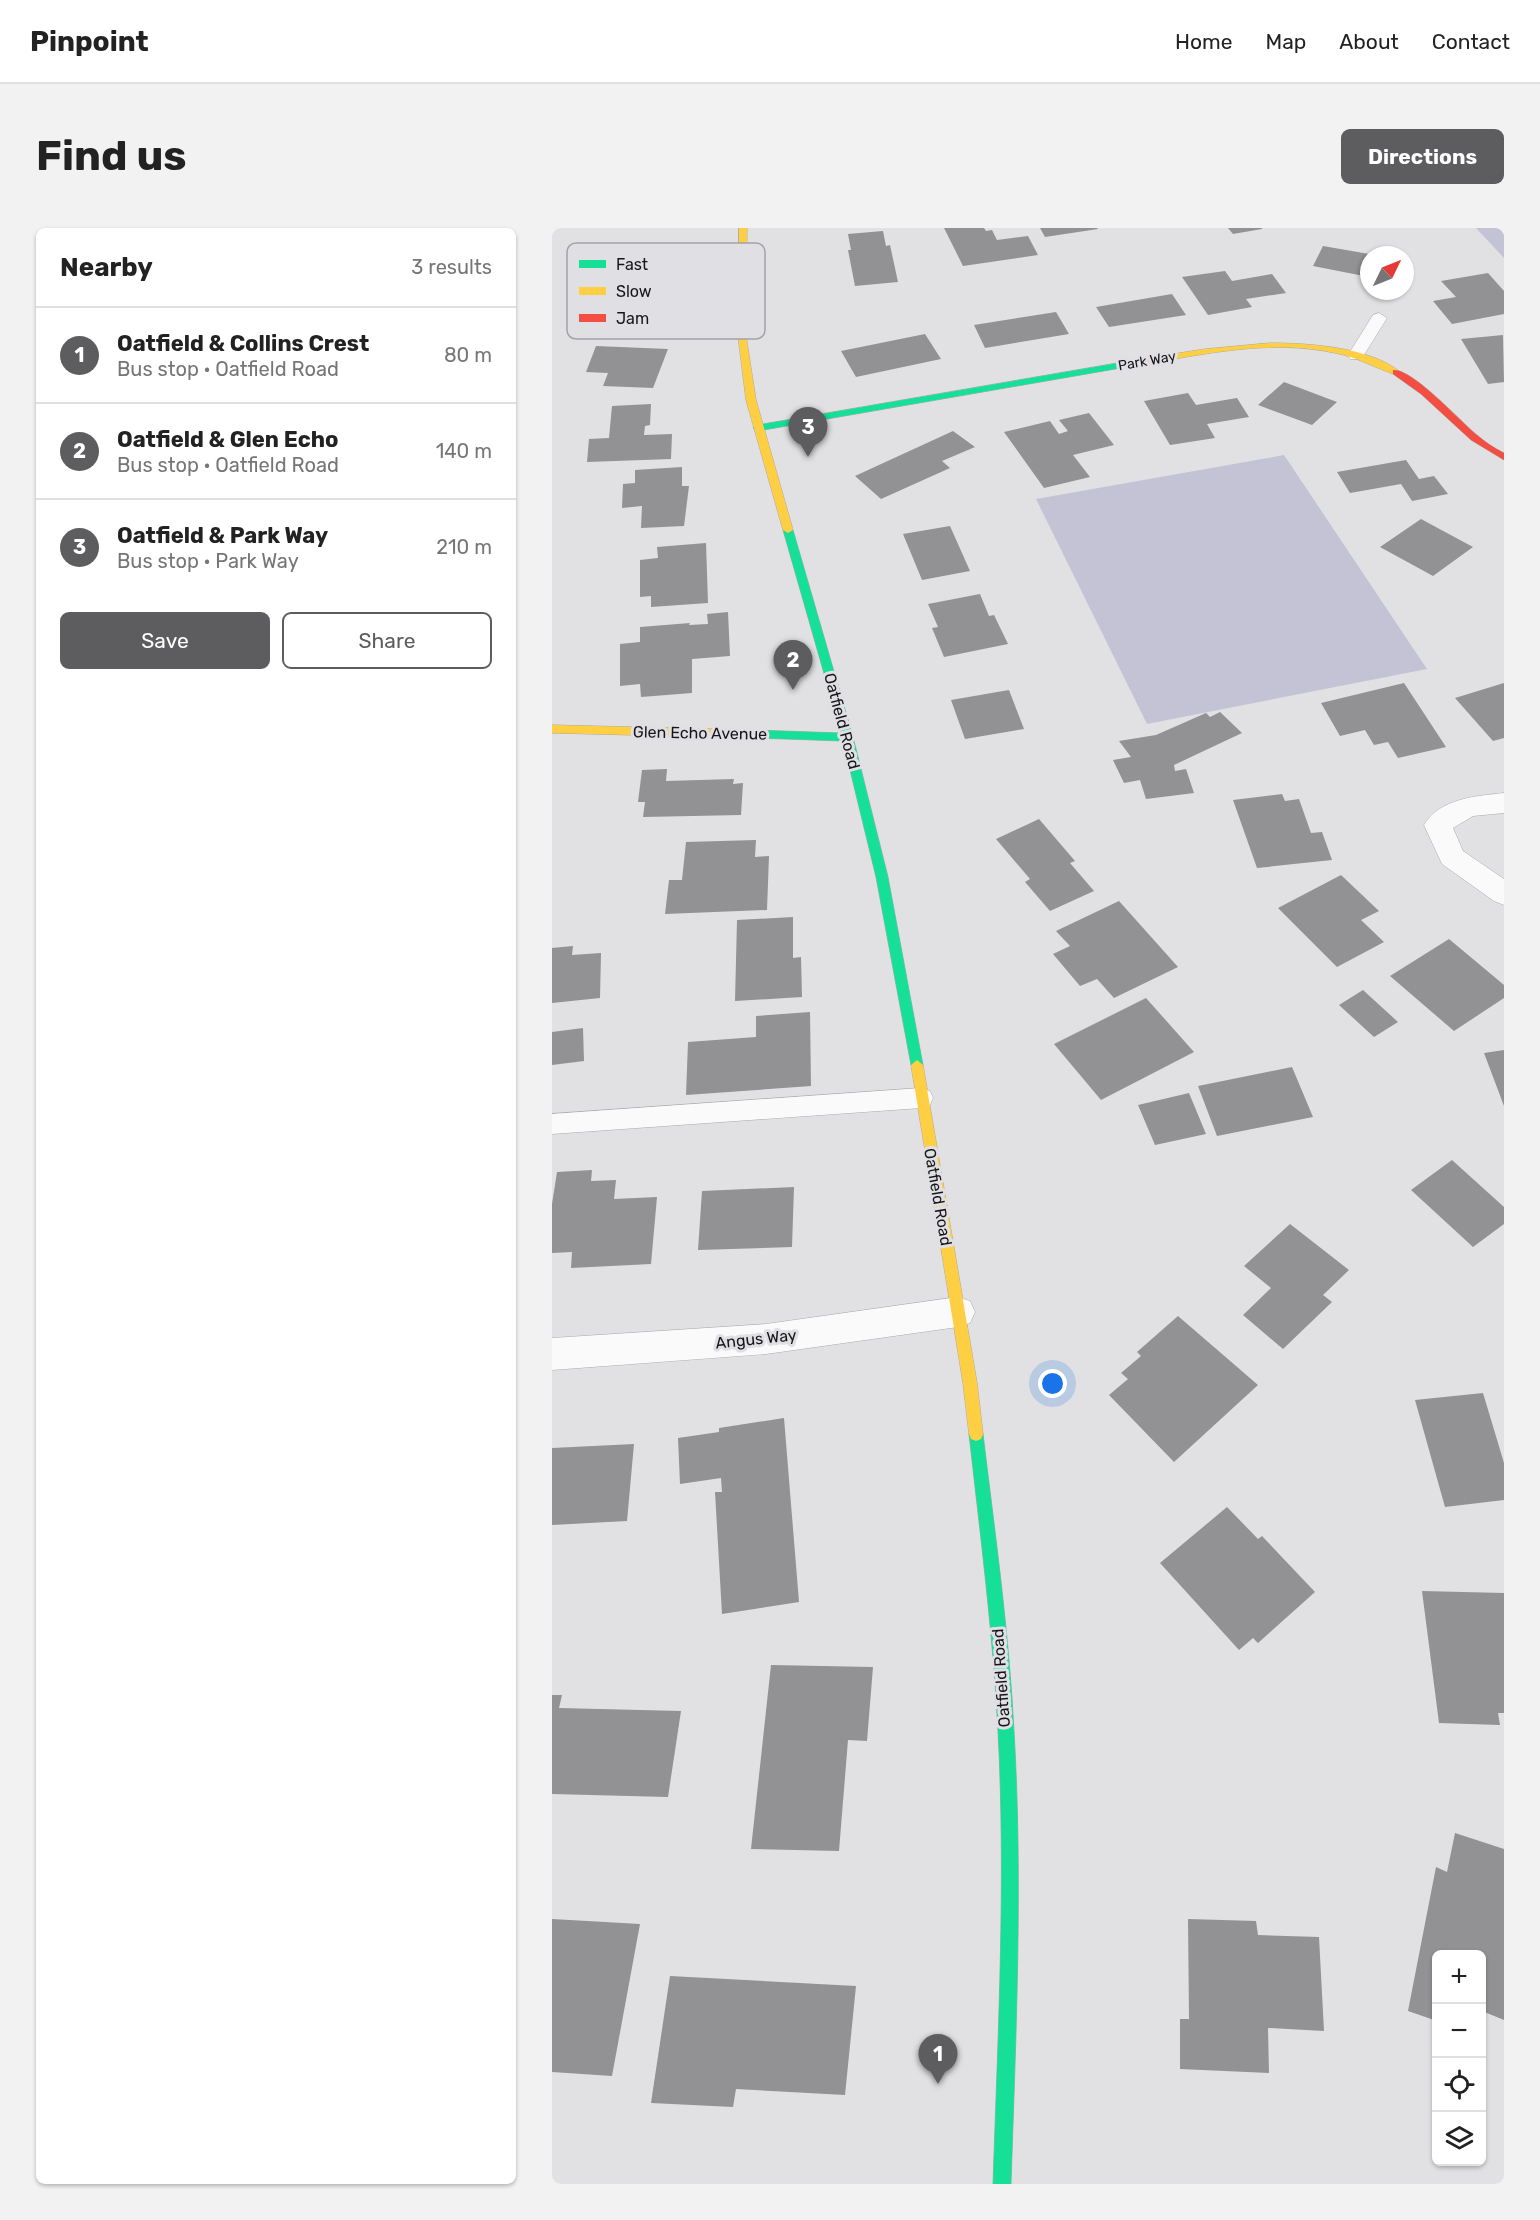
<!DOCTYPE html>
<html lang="en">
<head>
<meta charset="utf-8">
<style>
  :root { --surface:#fff; --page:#f2f2f2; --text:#222; --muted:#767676; --line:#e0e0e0; --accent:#5d5d5f }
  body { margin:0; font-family:Rubik,sans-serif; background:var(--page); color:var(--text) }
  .controls { position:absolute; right:18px; bottom:18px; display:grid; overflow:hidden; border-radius:9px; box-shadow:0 2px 4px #0004 }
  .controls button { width:54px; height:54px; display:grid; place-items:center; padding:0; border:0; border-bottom:2px solid var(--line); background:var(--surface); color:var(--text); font:30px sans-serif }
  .compass { position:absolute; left:808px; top:18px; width:54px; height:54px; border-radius:50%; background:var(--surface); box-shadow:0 2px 4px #0004; rotate:47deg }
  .you { position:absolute; left:501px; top:1156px; width:21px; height:21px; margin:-15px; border:4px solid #fff; border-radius:50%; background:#1a73e8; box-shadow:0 0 0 9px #1a73e833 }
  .badge { display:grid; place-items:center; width:39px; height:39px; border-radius:50%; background:var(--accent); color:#fff; font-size:20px; font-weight:700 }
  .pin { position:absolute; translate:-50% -50px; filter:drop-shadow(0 2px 3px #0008) }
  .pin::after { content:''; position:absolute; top:32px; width:21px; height:18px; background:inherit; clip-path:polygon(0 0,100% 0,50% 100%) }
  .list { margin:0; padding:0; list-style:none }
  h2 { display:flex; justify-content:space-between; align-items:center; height:78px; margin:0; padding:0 24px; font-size:26px }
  h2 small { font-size:20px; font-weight:400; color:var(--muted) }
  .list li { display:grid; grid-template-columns:39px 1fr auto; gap:18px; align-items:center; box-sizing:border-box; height:96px; padding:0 24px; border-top:2px solid var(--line) }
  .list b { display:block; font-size:22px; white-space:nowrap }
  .list p { margin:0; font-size:20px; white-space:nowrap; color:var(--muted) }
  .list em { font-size:20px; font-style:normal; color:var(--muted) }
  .actions { display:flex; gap:12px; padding:18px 24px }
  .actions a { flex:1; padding:14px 0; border:2px solid var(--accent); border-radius:9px; text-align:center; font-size:21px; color:var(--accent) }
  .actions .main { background:var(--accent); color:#fff }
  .icon { flex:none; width:33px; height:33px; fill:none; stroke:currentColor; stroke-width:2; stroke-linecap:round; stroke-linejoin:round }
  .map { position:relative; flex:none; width:952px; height:1956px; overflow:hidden; border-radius:9px }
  header { display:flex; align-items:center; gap:36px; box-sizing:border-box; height:84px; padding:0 30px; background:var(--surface); border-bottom:2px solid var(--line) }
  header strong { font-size:28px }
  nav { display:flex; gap:33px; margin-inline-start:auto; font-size:21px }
  .intro { display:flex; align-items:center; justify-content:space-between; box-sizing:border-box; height:144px; padding:0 36px }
  h1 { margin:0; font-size:42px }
  .button { padding:15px 27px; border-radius:9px; background:var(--accent); color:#fff; font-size:21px; font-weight:700 }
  main { display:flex; gap:36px; padding:0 36px }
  aside { flex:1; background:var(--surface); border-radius:9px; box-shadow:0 2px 4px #0004 }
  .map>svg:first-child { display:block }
  .forest { fill:#c4c3d5 }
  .building { fill:#929193 }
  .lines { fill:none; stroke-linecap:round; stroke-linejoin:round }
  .lane-casing { stroke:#abaaac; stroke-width:1 }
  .street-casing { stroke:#abaaac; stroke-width:1 }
  .fast-casing { stroke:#abaaac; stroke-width:1 }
  .slow-casing { stroke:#abaaac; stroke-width:1 }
  .jam-casing { stroke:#abaaac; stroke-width:1 }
  .lane { fill:#fafafb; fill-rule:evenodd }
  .street { fill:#fafafb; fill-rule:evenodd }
  .fast { fill:#16e098; fill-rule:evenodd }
  .slow { fill:#ffcf43; fill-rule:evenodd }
  .jam { fill:#f24e42; fill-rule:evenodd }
  .labels { text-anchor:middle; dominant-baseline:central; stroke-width:6; stroke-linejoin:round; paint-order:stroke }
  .far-street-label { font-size:14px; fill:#161618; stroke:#e0e0e4 }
  .street-label { font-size:16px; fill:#161618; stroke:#e0e0e4 }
  .key { fill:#e0e0e4; stroke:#a3a3a7; stroke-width:1.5 }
  .key-label { font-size:16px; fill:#161618 }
</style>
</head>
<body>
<header>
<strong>Pinpoint</strong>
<nav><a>Home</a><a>Map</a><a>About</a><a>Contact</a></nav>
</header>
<div class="intro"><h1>Find us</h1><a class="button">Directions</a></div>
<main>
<aside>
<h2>Nearby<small>3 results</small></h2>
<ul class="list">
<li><span class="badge">1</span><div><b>Oatfield &amp; Collins Crest</b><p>Bus stop · Oatfield Road</p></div><em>80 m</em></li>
<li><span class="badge">2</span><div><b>Oatfield &amp; Glen Echo</b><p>Bus stop · Oatfield Road</p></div><em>140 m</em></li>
<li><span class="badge">3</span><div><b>Oatfield &amp; Park Way</b><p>Bus stop · Park Way</p></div><em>210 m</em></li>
</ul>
<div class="actions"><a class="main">Save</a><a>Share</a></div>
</aside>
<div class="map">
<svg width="952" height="1956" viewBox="0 0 952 1956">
  <rect width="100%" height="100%" fill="#e1e1e3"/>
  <path class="forest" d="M924 0H952V30Z
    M732 227 875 441 595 496 484 271Z"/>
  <path class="building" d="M392 0H432L434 3 440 2 445 12 476 8 486 27 411 38Z
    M488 0H545L546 1 493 9Z
    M676 0H710V1L681 6Z
    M331 3 334 18 338 17 346 54 303 58 296 22H299L296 6Z
    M771 18 817 26V49L761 38Z
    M673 43 680 53 720 46 734 65 694 71 700 79 656 87 630 49Z
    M936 45 952 63V86L900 96 881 73 904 69 889 53Z
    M620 66 634 87 557 99 544 79Z
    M504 84 517 106 433 120 422 97Z
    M373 106 389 131 304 149 289 123Z
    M951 107 952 154 936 156 909 111Z
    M44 118 116 121 101 160 51 158 56 145 34 144Z
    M732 154 785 174 760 197 706 177Z
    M636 165 644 177 685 170 697 189 655 196 663 210 618 217 592 173Z
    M99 176 98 197 93 198 92 207 120 206 119 231 35 234 37 211 57 210 60 178Z
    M537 185 562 217 521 227 538 249 492 260 452 204 498 193 507 206 516 203 507 192Z
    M401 203 423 219 390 233 398 240 329 271 303 248Z
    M854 232 867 251 882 248 896 266 860 273 849 256 798 265 785 244Z
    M130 239V258H137L132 298 89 300 90 278 70 280 71 256 83 255V242Z
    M869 291 921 319 881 348 828 319Z
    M398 298 418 343 370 352 351 306Z
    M154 315 156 375 99 379V368L88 369V332L106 330 105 319Z
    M428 366 437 388 442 387 456 416 392 429 380 400 386 399 376 376Z
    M176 384 178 428 140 431V465L89 469 88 456 68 458V416L88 414V399L138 395 137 397 156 396 155 386Z
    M852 455 894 519 846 530 836 514 822 517 813 502 788 508 769 475Z
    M952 455V510L941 513 903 470Z
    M457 462 472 501 413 511 399 472Z
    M668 484 690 505 622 537 623 543 634 541 642 565 594 571 588 552 572 555 561 532 579 529 567 513 604 507 654 485 658 489Z
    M115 541 114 553 182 551 181 556 191 555 189 587 91 589 93 574H86L90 542Z
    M730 566 733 573 747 571 759 605 770 604 780 632 705 640 681 572Z
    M487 591 523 633 518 635 542 663 498 683 473 654 478 651 444 611Z
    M204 612 203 629 217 628 215 682 113 686 117 652H130L134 614Z
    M789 647 827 683 809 692 832 714 785 739 726 680Z
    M567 673 626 739 562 770 545 751 528 758 501 726 518 718 504 703Z
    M241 689V730L249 729 250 769 183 773 185 692Z
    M897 711 952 757V770L902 803 838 748Z
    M21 718 20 727 49 725 48 770 0 775V720Z
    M811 762 846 794 822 809 787 777Z
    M594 770 642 824 549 872 502 816Z
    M258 784 259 858 134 867 136 814 204 809V788Z
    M31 800 32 833 0 837V804Z
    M952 822V878L932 825Z
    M740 839 761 889 665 908 646 858Z
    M637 865 654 906 603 917 586 877Z
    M900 932 952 979V996L921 1019 859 962Z
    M40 942 39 953 64 952 62 971 105 969 99 1036 19 1040 20 1024 0 1025V976L5 944Z
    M242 959 240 1019 146 1022 150 963Z
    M738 996 797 1042 771 1067 780 1074 731 1121 691 1087 719 1060 692 1038Z
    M626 1088 706 1157 622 1234 557 1167 576 1151 569 1145 589 1128 585 1124Z
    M931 1165 952 1235V1272L893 1279 863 1172Z
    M232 1190 247 1374 170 1386 163 1264H170L169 1250 128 1256 126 1210 167 1204V1200Z
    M82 1216 75 1293 0 1297V1220Z
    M675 1279 706 1311 710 1308 763 1364 706 1415 701 1410 687 1422 608 1335Z
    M870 1363 952 1365V1485H946L948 1497 887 1495Z
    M219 1437 321 1439 315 1513 296 1512 287 1623 199 1621Z
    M0 1467H10L7 1480 129 1483 116 1569 0 1566Z
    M903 1605 952 1621V1792L930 1783V1726H885V1793L856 1783 884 1639 895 1644Z
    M0 1691 88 1696 60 1848 0 1844Z
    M636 1691 704 1693 706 1707 767 1709 772 1803 716 1800 717 1845 628 1841V1791H637Z
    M118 1748 304 1758 293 1867 184 1861 181 1879 99 1875Z"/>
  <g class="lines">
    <g class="lane-casing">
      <path id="lane" d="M827 85 835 90 812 127 810 131H798L796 127 821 87Z
        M369 860 378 863 381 870 378 877 369 880 0 906V886Z"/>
    </g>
    <g class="street-casing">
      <path id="street" d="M952 565V585L921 588 901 600 911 623 952 651V677L942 673 890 636 872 597C888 570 925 568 952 565Z
        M406 1069 418 1073 423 1084 418 1095 406 1099 214 1126 0 1142V1110L214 1096Z"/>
    </g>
    <g class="fast-casing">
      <path id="fast" d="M589 131 592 132V136L206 203 201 200 206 197Z
        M236 299 241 302 301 509 336 649 371 837 365 842 359 837 324 649 291 513 202 510 197 506 202 502 289 505 231 302Z
        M424 1199 429 1201 431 1206C443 1305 457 1404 462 1503 471 1654 464 1805 459 1956H441C446 1805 454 1654 446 1503 441 1404 428 1305 417 1206L419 1201Z"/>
    </g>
    <g class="slow-casing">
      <path id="slow" d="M187 0H195L194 108 204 172 241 302 236 305 231 302 194 172 186 108Z
        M718 115C756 115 818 119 848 144L844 147C823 140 805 129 783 125 719 111 652 126 589 137L585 134 589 131 653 121Z
        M0 497 202 502 207 506 202 510 0 505Z
        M365 832 371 837 425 1155 431 1206 429 1211 424 1213 419 1211 417 1206 411 1155 359 837Z"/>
    </g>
    <g class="jam-casing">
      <path id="jam" d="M841 142C860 140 908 193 925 207 933 214 942 220 952 225V232L919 212 869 166 841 146Z"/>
    </g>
    <use href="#lane" class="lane"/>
    <use href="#street" class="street"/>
    <use href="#fast" class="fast"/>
    <use href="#slow" class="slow"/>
    <use href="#jam" class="jam"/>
  </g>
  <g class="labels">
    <g class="far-street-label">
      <text transform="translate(595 133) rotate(-10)">Park Way</text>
    </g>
    <g class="street-label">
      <text transform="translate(290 493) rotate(75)">Oatfield Road</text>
      <text transform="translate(148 505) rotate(1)">Glen Echo Avenue</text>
      <text transform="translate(386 969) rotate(80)">Oatfield Road</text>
      <text transform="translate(204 1111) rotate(-6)">Angus Way</text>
      <text transform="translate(449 1450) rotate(-94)">Oatfield Road</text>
    </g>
  </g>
  <rect x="15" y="15" width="198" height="96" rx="9" class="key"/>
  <rect x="27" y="32" width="27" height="8" fill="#16e098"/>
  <rect x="27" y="59" width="27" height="8" fill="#ffcf43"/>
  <rect x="27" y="86" width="27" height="8" fill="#f24e42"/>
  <g class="key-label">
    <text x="64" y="42">Fast</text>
    <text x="64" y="69">Slow</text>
    <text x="64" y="96">Jam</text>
  </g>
</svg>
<div class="controls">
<button>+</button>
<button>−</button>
<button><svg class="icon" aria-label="locate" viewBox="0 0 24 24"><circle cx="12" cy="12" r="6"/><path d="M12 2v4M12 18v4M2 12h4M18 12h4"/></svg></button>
<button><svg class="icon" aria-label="layers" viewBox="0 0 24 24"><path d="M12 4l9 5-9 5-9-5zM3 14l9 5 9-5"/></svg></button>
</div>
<svg class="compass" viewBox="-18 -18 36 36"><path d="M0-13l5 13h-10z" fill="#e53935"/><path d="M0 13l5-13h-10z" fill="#767676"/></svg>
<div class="you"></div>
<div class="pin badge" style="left:386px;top:1856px">1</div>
<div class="pin badge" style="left:241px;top:462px">2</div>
<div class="pin badge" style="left:256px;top:229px">3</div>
</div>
</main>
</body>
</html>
